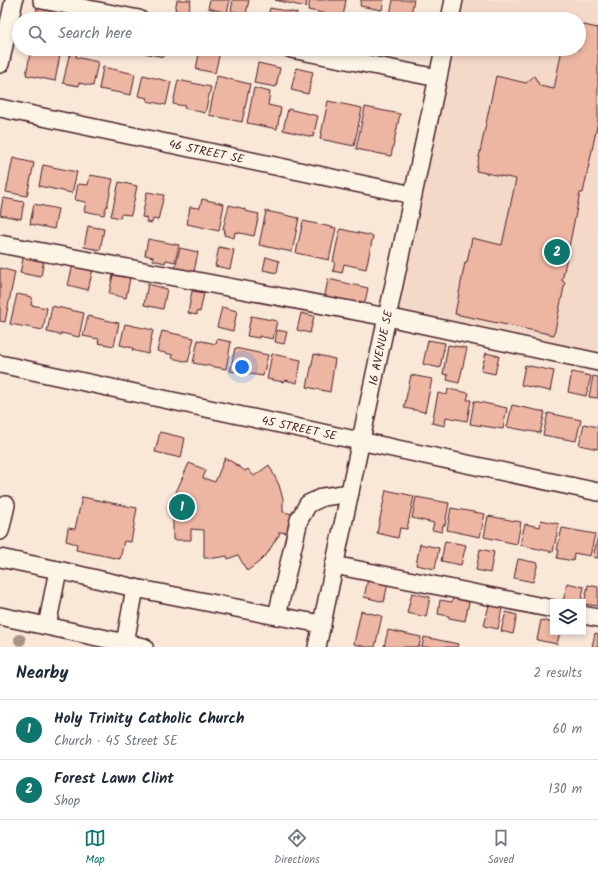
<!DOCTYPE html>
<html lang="en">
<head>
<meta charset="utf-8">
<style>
  :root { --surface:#fff; --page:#f2f2f3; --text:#1f2937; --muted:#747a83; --line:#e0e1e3; --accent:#0f766e }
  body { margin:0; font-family:Kalam,sans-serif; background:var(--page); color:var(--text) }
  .controls { position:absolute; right:12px; bottom:12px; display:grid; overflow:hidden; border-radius:0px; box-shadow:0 2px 6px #0003 }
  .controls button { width:36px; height:36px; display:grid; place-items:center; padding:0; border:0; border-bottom:1px solid var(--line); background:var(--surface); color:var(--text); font:20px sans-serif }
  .you { position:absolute; left:242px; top:367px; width:14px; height:14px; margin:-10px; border:3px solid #fff; border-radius:50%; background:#1a73e8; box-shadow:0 0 0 6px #1a73e833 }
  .badge { display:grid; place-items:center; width:26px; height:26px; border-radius:50%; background:var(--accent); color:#fff; font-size:13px; font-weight:700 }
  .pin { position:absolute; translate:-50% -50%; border:2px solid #fff; box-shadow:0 1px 4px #0006 }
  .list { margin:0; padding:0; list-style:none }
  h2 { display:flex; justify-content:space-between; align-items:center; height:52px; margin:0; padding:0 16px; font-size:17px }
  h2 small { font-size:13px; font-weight:400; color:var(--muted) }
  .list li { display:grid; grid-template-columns:26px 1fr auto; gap:12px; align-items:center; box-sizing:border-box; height:60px; padding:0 16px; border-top:1px solid var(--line) }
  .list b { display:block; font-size:15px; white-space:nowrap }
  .list p { margin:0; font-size:13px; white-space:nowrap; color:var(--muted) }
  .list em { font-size:13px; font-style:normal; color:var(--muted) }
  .icon { flex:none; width:22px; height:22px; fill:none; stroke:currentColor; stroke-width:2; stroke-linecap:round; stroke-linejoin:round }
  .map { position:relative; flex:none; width:598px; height:647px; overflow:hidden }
  .search { position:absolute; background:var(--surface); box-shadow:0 2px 6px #0003; left:12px; right:12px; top:12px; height:44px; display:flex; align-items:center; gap:10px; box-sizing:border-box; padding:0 14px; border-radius:22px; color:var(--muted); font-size:15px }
  .sheet { height:172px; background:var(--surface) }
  nav { display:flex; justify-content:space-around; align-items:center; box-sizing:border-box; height:56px; border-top:1px solid var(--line); background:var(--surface); font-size:11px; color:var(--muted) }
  nav a { display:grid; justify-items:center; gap:2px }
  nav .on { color:var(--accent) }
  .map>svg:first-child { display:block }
  .built { fill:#f5d9c8 }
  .building { fill:#edb6a3; stroke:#4a1f2b }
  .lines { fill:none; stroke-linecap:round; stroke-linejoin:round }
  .minor-casing { stroke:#4a1f2b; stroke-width:20 }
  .minor { stroke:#fcf5e5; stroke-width:17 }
  .tree { fill:#aa9387 }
  .labels { text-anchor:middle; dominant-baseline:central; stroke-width:3; stroke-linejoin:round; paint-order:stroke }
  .street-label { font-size:12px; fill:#4a1f2b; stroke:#fcf5e5 }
</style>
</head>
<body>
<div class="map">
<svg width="598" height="647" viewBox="0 0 598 647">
  <rect width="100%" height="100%" fill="#f9e8d8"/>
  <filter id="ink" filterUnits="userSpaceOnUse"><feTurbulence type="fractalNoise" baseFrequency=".025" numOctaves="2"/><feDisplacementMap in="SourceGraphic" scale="8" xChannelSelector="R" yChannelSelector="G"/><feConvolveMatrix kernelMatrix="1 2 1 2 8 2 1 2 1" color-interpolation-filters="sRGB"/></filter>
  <g filter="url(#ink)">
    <path class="built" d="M454 0H598V362L387 317 444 49H579V19H450Z"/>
    <path class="building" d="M177 0H191L188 13 175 10Z
      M210 0H230L227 13 208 8Z
      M233 0H249L246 14 231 11Z
      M275 0H307L306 7Z
      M310 0H346L343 17 308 10Z
      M361 0H384L382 10 360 6Z
      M393 0H414L410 19H389Z
      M37 8 56 12 55 19H35Z
      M270 8 297 13 296 19H267Z
      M579 24 598 28V121L583 193H580L562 281 565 282 554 335 455 314 465 262H467L472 238 502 245 516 179 476 171 496 76 526 83 534 76 540 86 554 89 562 49H579Z
      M31 49 60 55 55 81 26 75Z
      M79 49H101L100 54Z
      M145 49H165L164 57 144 53Z
      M200 49 220 52 215 73 196 69Z
      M71 50 78 51 76 57 98 62 93 86 79 83V86L63 83 69 56H70Z
      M258 63 280 68 276 87 254 83Z
      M103 67 135 74 131 95 99 89Z
      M296 68 313 72 308 94 291 90Z
      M143 75 171 82 166 105 147 101 148 98 138 96Z
      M217 76 250 84 242 122 209 115Z
      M178 80 211 87 205 113 184 108 185 106 173 104Z
      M254 88 270 92 268 105 281 108 277 129 247 123Z
      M328 101 362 108 354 146 320 139Z
      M365 107 400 114 391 156 356 149Z
      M288 109 318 116 313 137 283 130Z
      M13 158 34 163 27 196 6 192Z
      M43 165 77 172 72 193 39 186Z
      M90 175 113 179 107 207H106L104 215 84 211 86 202 75 200 78 184 88 185Z
      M119 182 137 186 131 215 121 214 120 218 111 216Z
      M147 192 164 195 158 220 153 219 152 223 146 222 147 218 142 217Z
      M3 198 24 202 21 219 0 215Z
      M202 199 224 204 219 231 187 224 190 207 200 208Z
      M34 204 58 209 54 229 30 224Z
      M229 205 245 209V211L259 214 254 236 235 232 234 238 224 235 225 229H223Z
      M266 211 299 218 292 252 259 245Z
      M303 221 336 228 329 260 296 253Z
      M88 226 104 229 100 250 84 247Z
      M340 229 373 236 366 269 344 264 342 273 333 271 335 262H333Z
      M148 239 179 245 175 262 166 260 165 263 153 260V257L145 255Z
      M219 247 234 250 230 269 215 266Z
      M180 248 198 252 194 272 175 268Z
      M24 254 44 258 41 277 20 273Z
      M266 257 279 261 277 273 263 270Z
      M73 265 93 269 88 290 68 285Z
      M0 268 15 272 5 322 0 321Z
      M113 275 130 278 126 298 109 294Z
      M328 279 368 288 365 302 359 301 358 307 324 300Z
      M148 284 167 289 163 309 144 305Z
      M192 291 204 293 200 312 197 311V315L188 313Z
      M17 294 32 297 31 305 47 308 43 330 10 324Z
      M52 306 84 313 79 337 61 333V335L47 332Z
      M222 307 237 311 233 331 217 327Z
      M301 313 314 316 310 333 297 330Z
      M88 316 119 323 114 346 98 343 99 339 83 336Z
      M251 316 277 321 273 339 259 336V338L247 336Z
      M125 324 153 330 148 354 132 350 133 348 120 345Z
      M277 330 287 332 284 344 275 342Z
      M162 331 194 338 188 362 172 358 173 355 157 351Z
      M217 339 231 342 226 369 193 363 198 340 216 344Z
      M428 340 445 343 440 368 423 364Z
      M448 345 467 348 459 383 447 380 448 375 443 374Z
      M235 348 268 355 263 376 230 371Z
      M486 353 499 356 495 374 481 371Z
      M272 354 301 360 297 383 285 380 284 382 267 379Z
      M314 354 335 359 330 392 307 387Z
      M525 365 554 371 550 391 521 385Z
      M572 372 591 376 586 396 568 392Z
      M411 375 432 379 425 412 404 408Z
      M593 376 598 377V398L589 397Z
      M448 389 469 393 467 400H471L467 421 446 417 445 426 432 423 438 393 447 395Z
      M474 401 507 408 503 429 470 424Z
      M512 405 545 412 540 433 507 427Z
      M548 413 581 420 576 441 543 435Z
      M584 424 598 427V449L579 445Z
      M160 432 185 438 181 458 155 452Z
      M225 458 234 463 245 471 248 469 254 476 269 465 279 485 283 499V512L293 514 292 525 289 533 279 532V536H278L267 554 259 562 247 571 238 555 228 559 227 556 215 558H204V530L191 529V540H173V499L189 463 206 470 203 478 215 482Z
      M386 490 414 496 407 529 400 528 398 538 377 533Z
      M82 497 137 508 131 542 124 541 120 559 76 550 77 544 66 541 68 528 75 529Z
      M416 497 449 503 445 525H443L442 532 432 530 434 523 412 518Z
      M451 508 485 514 480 537 447 530Z
      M488 516 521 522 517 544 484 537Z
      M541 520 559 524 553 552 520 545 525 524 540 527Z
      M562 528 595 534 590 556 574 553 573 561 557 558 559 550H557Z
      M598 536V558L593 557Z
      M445 541 466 545 461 565 441 561Z
      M420 544 439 548 435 569 416 565Z
      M480 549 494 552 490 573 476 570Z
      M518 559 538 563 533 582 514 578Z
      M368 579 388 583 384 602 364 597Z
      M567 583 584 587 581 602H563Z
      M588 585 598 587V606L584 604Z
      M412 593 430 597 426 617 407 613Z
      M453 598 469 602 465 621 449 618V616L438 614 440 600 452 602Z
      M489 605 502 608 498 629 484 626Z
      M361 611 382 616 375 647H366L354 644Z
      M506 612 517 615 513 634 501 631Z
      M541 620 553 623V632H560L557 644 537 640Z
      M388 630 421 637 419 647H384Z
      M595 633 598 634V647H592Z
      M424 637 458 644 457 647H422Z"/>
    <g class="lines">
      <g class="minor-casing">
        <g id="minor">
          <path d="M42 0 139 19"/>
          <path d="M450 19 454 0"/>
          <path d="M291 49 438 78"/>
          <path d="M0 64 14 0"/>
          <path id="s1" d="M0 108 413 195"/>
          <path d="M0 244 387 317 598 362"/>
          <path id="s2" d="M0 364 598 492"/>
          <path d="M0 531 6 505"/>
          <path d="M0 558 58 570"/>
          <path d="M334 565 553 609"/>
          <path d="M583 615 598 618"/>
          <path d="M0 616 144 647"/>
          <path d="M322 624 277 616 299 520 308 504 323 497 350 493"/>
          <path d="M47 626 58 570 135 588"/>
          <path d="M125 643 135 588 277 616"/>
          <path id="s3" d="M317 647 444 49"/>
        </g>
      </g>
      <use href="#minor" class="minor"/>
    </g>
    <circle class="tree" cx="20" cy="640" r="6"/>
  </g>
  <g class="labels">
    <g class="street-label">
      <text stroke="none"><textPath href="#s1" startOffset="211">46 STREET SE</textPath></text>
      <text stroke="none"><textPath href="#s3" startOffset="306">16 AVENUE SE</textPath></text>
      <text stroke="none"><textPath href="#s2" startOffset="306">45 STREET SE</textPath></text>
    </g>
  </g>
</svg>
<div class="controls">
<button><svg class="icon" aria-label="layers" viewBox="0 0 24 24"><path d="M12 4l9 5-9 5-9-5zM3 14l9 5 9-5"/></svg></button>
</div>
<div class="you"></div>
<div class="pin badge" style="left:182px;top:507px">1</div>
<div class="pin badge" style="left:557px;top:252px">2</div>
<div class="search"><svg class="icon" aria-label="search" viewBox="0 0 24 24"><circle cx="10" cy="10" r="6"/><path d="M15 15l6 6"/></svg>Search here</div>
</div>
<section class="sheet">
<h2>Nearby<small>2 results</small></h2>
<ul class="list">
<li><span class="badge">1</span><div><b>Holy Trinity Catholic Church</b><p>Church · 45 Street SE</p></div><em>60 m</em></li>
<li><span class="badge">2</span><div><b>Forest Lawn Clint</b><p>Shop</p></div><em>130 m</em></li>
</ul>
</section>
<nav>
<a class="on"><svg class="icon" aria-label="map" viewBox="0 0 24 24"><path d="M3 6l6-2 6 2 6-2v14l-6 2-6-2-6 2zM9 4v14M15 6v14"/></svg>Map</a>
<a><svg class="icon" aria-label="directions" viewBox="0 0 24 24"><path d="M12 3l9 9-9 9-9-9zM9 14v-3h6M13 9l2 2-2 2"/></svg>Directions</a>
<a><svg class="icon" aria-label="saved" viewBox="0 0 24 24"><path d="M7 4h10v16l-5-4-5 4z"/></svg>Saved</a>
</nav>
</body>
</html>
